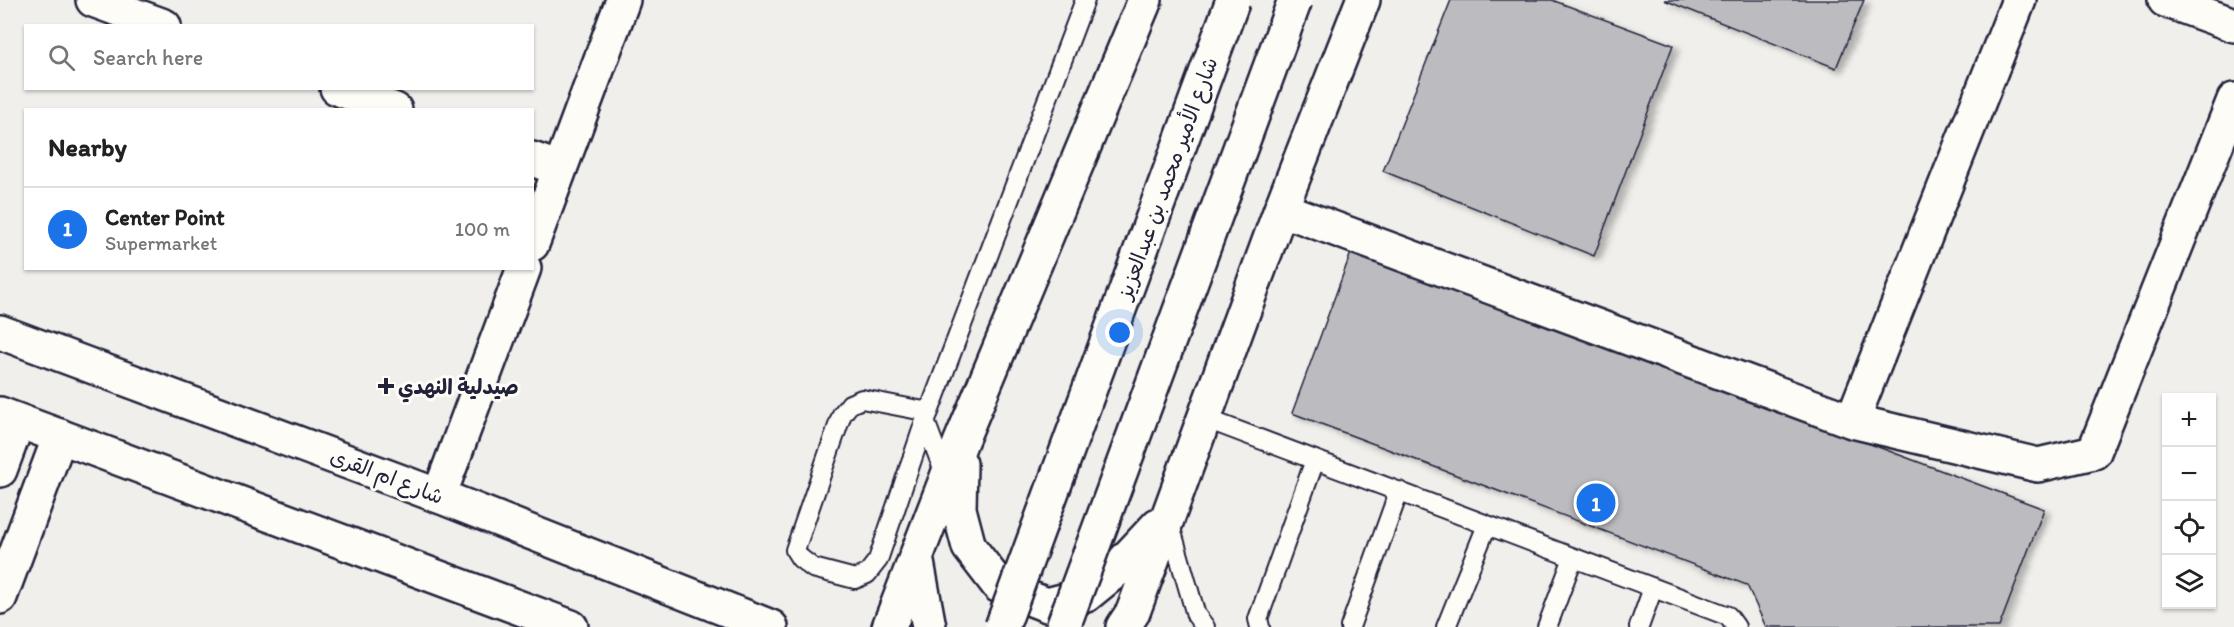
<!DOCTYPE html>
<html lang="en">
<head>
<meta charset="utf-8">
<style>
  :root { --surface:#fff; --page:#f6f6f6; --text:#222; --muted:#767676; --line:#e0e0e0; --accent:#1a73e8 }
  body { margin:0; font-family:Itim,"Playpen Sans Arabic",sans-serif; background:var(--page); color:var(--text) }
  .controls { position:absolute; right:18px; bottom:18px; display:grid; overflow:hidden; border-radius:0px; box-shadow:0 2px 4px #0004 }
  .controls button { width:54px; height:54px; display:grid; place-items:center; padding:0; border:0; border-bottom:2px solid var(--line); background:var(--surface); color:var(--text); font:30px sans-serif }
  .you { position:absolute; left:1120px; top:333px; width:21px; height:21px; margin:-15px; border:4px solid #fff; border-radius:50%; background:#1a73e8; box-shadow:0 0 0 9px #1a73e833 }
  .badge { display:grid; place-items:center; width:39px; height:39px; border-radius:50%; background:var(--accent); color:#fff; font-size:20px; font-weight:700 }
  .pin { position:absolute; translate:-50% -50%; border:3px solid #fff; box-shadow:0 2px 6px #0006 }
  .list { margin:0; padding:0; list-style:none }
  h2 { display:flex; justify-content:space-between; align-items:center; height:78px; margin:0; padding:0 24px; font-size:26px }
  h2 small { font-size:20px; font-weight:400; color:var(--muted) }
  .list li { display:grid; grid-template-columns:39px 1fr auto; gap:18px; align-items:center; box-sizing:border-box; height:84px; padding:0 24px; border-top:2px solid var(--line) }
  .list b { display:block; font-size:22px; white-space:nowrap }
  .list p { margin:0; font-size:20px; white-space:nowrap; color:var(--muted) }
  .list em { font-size:20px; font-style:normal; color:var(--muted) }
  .icon { flex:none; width:33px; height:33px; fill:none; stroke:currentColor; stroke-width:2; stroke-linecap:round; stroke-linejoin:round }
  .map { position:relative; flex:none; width:2234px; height:627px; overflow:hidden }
  .search { position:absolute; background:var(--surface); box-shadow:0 2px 4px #0004; left:24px; top:24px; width:510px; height:66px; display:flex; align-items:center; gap:15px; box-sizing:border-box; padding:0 21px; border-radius:0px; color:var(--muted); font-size:22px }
  .panel { position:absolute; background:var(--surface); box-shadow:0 2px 4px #0004; left:24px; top:108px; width:510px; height:162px; border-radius:0px }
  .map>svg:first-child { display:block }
  .building { fill:#bcbcc0; stroke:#22223b; stroke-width:1.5; filter:url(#shadow) }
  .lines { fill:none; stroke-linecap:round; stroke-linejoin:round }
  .lane-casing { stroke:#22223b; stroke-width:22 }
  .street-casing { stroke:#22223b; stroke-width:38 }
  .secondary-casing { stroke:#22223b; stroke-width:38 }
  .lane { stroke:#fdfcf7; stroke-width:18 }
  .street { stroke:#fdfcf7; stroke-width:33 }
  .secondary { stroke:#fdfcf7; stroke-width:33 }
  .primary-bridge-casing { stroke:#22223b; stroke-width:38; stroke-linecap:butt }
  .primary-bridge { stroke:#fdfcf7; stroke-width:33 }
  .poi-dot { fill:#22223b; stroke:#fdfcf7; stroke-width:2 }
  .labels { text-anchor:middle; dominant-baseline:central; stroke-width:6; stroke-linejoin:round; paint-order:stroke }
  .street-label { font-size:21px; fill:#22223b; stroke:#fdfcf7 }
  .poi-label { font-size:21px; font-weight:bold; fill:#22223b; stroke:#fdfcf7; text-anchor:start }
</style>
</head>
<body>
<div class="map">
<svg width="2234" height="627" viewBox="0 0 2234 627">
  <defs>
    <filter id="shadow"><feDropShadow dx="6" dy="4" stdDeviation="3" flood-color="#0004"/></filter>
  </defs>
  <rect width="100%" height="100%" fill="#f0efec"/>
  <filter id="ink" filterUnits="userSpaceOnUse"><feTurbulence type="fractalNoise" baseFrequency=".0167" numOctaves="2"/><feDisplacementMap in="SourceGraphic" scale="12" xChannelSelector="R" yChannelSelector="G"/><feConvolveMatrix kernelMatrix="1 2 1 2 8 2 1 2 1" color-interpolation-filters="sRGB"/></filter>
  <g filter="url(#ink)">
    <path class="building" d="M1451 0H1552L1673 45 1594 256 1383 171Z
      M1664 0H1864L1836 68Z
      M1352 250 2044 509 1999 627H1766L1747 585 1292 413Z"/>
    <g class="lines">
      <g class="lane-casing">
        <path id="lane" d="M929 412 862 399 850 404 842 414 795 550 800 558 813 568 855 579 867 574 878 560 925 421 929 412 1085 0
          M1204 418 1728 616 1736 627
          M925 421 946 477
          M1169 522 1196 615 1205 627
          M1260 627 1258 619 1315 460
          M1350 627 1399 491
          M1446 627 1487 525
          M1547 627 1573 558
          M1639 627 1653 588"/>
      </g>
      <g class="street-casing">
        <path id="street" d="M93 0 164 26
          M2165 0 2234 25
          M337 88 395 110
          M532 159 560 169
          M1281 209 1852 421 2038 465 2094 452 2234 100
          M532 244 623 0
          M1852 421 2019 0
          M960 464 959 509 969 547 999 586 1047 605 1086 595 1113 573 1158 525
          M0 470 18 421
          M439 496 524 268
          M916 557 929 627
          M0 597 60 436
          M889 627 961 441 1145 0
          M1123 627 1133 612 1281 209 1363 0"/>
      </g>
      <g class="secondary-casing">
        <path id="secondary" d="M0 332 439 496 771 627
          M0 414 571 627"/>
      </g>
      <use href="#lane" class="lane"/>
      <use href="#street" class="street"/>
      <use href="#secondary" class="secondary"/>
      <g class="primary-bridge-casing">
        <path id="primary-bridge" d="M1002 627 1233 0
          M1063 627 1295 0"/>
      </g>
      <use href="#primary-bridge" class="primary-bridge"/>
    </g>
  </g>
  <path class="poi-dot" d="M383 377h6v6h6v6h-6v6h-6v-6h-6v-6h6z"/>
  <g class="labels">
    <g class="street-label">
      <text transform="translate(1167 178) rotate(-70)">شارع الأمير محمد بن عبدالعزيز</text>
      <text transform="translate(387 476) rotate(21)">شارع ام القرى</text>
    </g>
    <g class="poi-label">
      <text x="398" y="386">صيدلية النهدي</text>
    </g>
  </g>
</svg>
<div class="controls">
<button>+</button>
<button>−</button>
<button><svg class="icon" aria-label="locate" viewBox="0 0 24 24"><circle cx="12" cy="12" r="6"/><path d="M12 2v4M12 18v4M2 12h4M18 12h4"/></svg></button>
<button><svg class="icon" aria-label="layers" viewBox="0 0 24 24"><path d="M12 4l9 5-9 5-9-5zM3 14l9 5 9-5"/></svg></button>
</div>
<div class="you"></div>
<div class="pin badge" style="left:1596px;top:503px">1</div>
<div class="search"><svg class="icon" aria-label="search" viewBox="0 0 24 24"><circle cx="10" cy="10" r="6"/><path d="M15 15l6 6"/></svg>Search here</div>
<section class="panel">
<h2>Nearby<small></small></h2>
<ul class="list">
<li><span class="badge">1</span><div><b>Center Point</b><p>Supermarket</p></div><em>100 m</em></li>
</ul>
</section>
</div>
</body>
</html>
